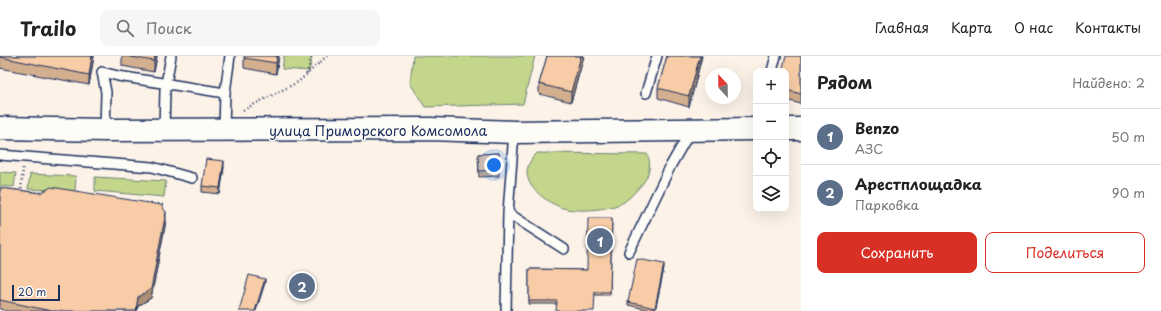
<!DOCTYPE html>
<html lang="ru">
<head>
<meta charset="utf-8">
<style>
  :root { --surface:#fff; --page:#f6f6f6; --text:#222; --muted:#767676; --line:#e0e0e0; --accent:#d93025 }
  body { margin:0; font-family:"Playpen Sans",sans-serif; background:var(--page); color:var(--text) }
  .controls { position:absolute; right:12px; top:12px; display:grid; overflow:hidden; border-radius:8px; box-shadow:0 4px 16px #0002 }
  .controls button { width:36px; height:36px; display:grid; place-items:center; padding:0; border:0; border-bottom:1px solid var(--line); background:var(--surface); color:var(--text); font:20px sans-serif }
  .compass { position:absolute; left:705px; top:12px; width:36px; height:36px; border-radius:50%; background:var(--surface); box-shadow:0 4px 16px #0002; rotate:338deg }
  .scale { position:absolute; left:12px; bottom:10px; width:48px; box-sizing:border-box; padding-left:4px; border:2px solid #1b2f5e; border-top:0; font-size:11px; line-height:14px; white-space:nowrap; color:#1b2f5e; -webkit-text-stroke:3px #fdfcf7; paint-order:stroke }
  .you { position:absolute; left:494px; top:109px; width:14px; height:14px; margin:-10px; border:3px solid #fff; border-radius:50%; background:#1a73e8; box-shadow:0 0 0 6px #1a73e833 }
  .badge { display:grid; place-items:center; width:26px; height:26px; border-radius:50%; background:var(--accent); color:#fff; font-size:13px; font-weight:700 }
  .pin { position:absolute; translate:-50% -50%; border:2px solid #fff; box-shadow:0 1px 4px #0006 }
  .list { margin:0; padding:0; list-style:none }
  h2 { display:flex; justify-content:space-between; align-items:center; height:52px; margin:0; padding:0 16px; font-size:17px }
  h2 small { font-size:13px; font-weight:400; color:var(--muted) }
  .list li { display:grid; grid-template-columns:26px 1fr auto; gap:12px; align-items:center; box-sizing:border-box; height:56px; padding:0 16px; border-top:1px solid var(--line) }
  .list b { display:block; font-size:15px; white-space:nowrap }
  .list p { margin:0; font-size:13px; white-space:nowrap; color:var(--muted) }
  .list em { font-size:13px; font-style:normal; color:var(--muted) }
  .actions { display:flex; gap:8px; padding:12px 16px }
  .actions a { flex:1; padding:9px 0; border:1px solid var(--accent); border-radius:8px; text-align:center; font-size:14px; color:var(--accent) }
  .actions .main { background:var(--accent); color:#fff }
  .icon { flex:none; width:22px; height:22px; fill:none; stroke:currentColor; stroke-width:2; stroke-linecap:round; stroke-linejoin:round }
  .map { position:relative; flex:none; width:801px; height:255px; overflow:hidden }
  header { display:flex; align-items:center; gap:24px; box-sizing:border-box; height:56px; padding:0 20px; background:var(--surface); border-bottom:1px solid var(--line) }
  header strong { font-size:19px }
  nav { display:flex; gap:22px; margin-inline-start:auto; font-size:14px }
  .search { width:280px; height:36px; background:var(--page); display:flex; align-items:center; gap:10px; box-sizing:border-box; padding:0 14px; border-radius:8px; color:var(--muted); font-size:15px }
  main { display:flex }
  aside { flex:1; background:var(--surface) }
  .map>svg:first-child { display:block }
  .green { fill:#c3d68b; stroke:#6f8274 }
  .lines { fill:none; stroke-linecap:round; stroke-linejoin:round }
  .lane-casing { stroke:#1b2f5e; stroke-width:12 }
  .secondary-casing { stroke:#1b2f5e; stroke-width:25 }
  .path { stroke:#1b2f5e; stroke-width:2.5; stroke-dasharray:1 3; stroke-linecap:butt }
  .lane { stroke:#fdfcf7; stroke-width:9 }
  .secondary { stroke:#fdfcf7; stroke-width:22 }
  .wall { fill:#d4af8f; stroke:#1b2f5e }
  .shaded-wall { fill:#ad8f74; stroke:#1b2f5e }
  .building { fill:#f7cca6; stroke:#1b2f5e }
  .labels { text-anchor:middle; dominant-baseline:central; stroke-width:3; stroke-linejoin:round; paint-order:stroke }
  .street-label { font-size:14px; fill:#1b2f5e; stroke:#fdfcf7 }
</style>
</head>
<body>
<header>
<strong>Trailo</strong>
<div class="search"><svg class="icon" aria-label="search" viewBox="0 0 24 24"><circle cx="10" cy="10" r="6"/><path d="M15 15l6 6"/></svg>Поиск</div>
<nav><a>Главная</a><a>Карта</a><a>О нас</a><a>Контакты</a></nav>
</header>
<main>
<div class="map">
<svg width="801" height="255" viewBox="0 0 801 255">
  <rect width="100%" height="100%" fill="#fcf2e7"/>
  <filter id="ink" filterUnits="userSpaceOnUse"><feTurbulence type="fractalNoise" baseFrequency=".025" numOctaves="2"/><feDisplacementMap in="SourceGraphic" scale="8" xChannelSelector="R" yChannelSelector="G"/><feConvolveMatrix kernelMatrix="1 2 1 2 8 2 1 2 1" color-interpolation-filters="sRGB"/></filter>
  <g filter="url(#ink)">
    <path class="green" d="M284 0H312L309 15 282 13Z
      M413 0H535L523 48 425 51 410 27Z
      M537 97 647 98C652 107 649 119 643 127 637 134 631 141 624 146 611 154 574 157 560 151 537 141 513 120 537 97Z
      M0 116 16 117 14 131 0 130Z
      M30 118 76 120 75 135 28 133Z
      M95 121 166 125 164 141 95 135Z"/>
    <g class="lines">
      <g class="lane-casing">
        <path id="lane" d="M772 15 776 0
          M646 37 657 0
          M105 74 106 36 102 16 118 20 225 37
          M164 74 165 34 171 0
          M224 74 225 37 230 0
          M0 99 152 111 192 122
          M508 157 564 193
          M629 196 671 109 691 74
          M506 255 508 157 514 76"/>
      </g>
      <g class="secondary-casing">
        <path id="secondary" d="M0 72 105 74 430 73 514 76 756 73
          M786 73H801"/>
      </g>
      <path class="path" d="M307 18 312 0
        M243 54 298 26 327 0
        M23 135H21L23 112
        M28 136 43 137
        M158 148 163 149"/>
      <use href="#lane" class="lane"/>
      <use href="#secondary" class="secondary"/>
    </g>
    <path class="wall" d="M0 0H94L89 29 0 12Z
      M122 0H157L154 16 122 10Z
      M279 0 276 18 244 12V2Z
      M547 0H584L571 46 539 38V28Z
      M667 0H702L689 51 658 42V32Z
      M801 0V48L786 44V15Z
      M499 97V120L479 121 478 98Z
      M224 111 220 138 202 136V130Z
      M0 132 41 137 166 165 151 242 138 250 137 255H7L0 253Z
      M612 162 610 239H595L557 248H529V213L587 214Z
      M664 212 655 255 628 249V246Z"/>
    <path class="shaded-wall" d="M92 0H94L89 29V19Z
      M155 0H157L154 16V5Z
      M277 0H279L276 18V7Z
      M581 0H584L571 46V36Z
      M700 0H702L689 51V40Z
      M224 105V111L220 138V132Z
      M166 156V165L151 242 138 250 137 255H136L138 241Z
      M664 208V212L655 255V252Z
      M265 223V227L256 255H255Z"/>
    <path class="building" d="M0 0H92L89 19 0 1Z
      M125 0H155L154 5Z
      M244 0H277L276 7 244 2Z
      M547 0H581L571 36 539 28Z
      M667 0H700L689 40 658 32Z
      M786 0H801V38L786 34V15H782Z
      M499 97V114L479 115 478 98Z
      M206 103 224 105 220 132 202 130Z
      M51 131 161 149 166 156 151 233 138 241 136 255H51L0 244V132L41 137Z
      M588 162H612L610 236H595L594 255H556L557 245H529V213L587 214Z
      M637 203 664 208 655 252 628 246Z
      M249 219 265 223 255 255H239Z"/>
  </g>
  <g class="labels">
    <g class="street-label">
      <text x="378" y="74">улица Приморского Комсомола</text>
    </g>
  </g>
</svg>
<div class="controls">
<button>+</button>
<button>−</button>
<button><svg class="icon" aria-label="locate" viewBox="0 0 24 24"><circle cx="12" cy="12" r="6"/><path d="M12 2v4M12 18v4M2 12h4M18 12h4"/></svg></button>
<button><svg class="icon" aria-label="layers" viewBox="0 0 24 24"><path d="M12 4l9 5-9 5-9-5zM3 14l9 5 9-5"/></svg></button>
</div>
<svg class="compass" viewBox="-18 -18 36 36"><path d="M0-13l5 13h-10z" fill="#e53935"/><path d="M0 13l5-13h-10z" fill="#767676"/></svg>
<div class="scale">20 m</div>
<div class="you"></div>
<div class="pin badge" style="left:600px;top:185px;background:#5c6f8a">1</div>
<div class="pin badge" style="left:302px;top:230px;background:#5c6f8a">2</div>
</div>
<aside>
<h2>Рядом<small>Найдено: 2</small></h2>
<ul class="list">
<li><span class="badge" style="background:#5c6f8a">1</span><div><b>Benzo</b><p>АЗС</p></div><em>50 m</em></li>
<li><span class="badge" style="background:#5c6f8a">2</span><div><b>Арестплощадка</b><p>Парковка</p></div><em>90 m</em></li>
</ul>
<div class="actions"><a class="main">Сохранить</a><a>Поделиться</a></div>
</aside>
</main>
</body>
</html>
